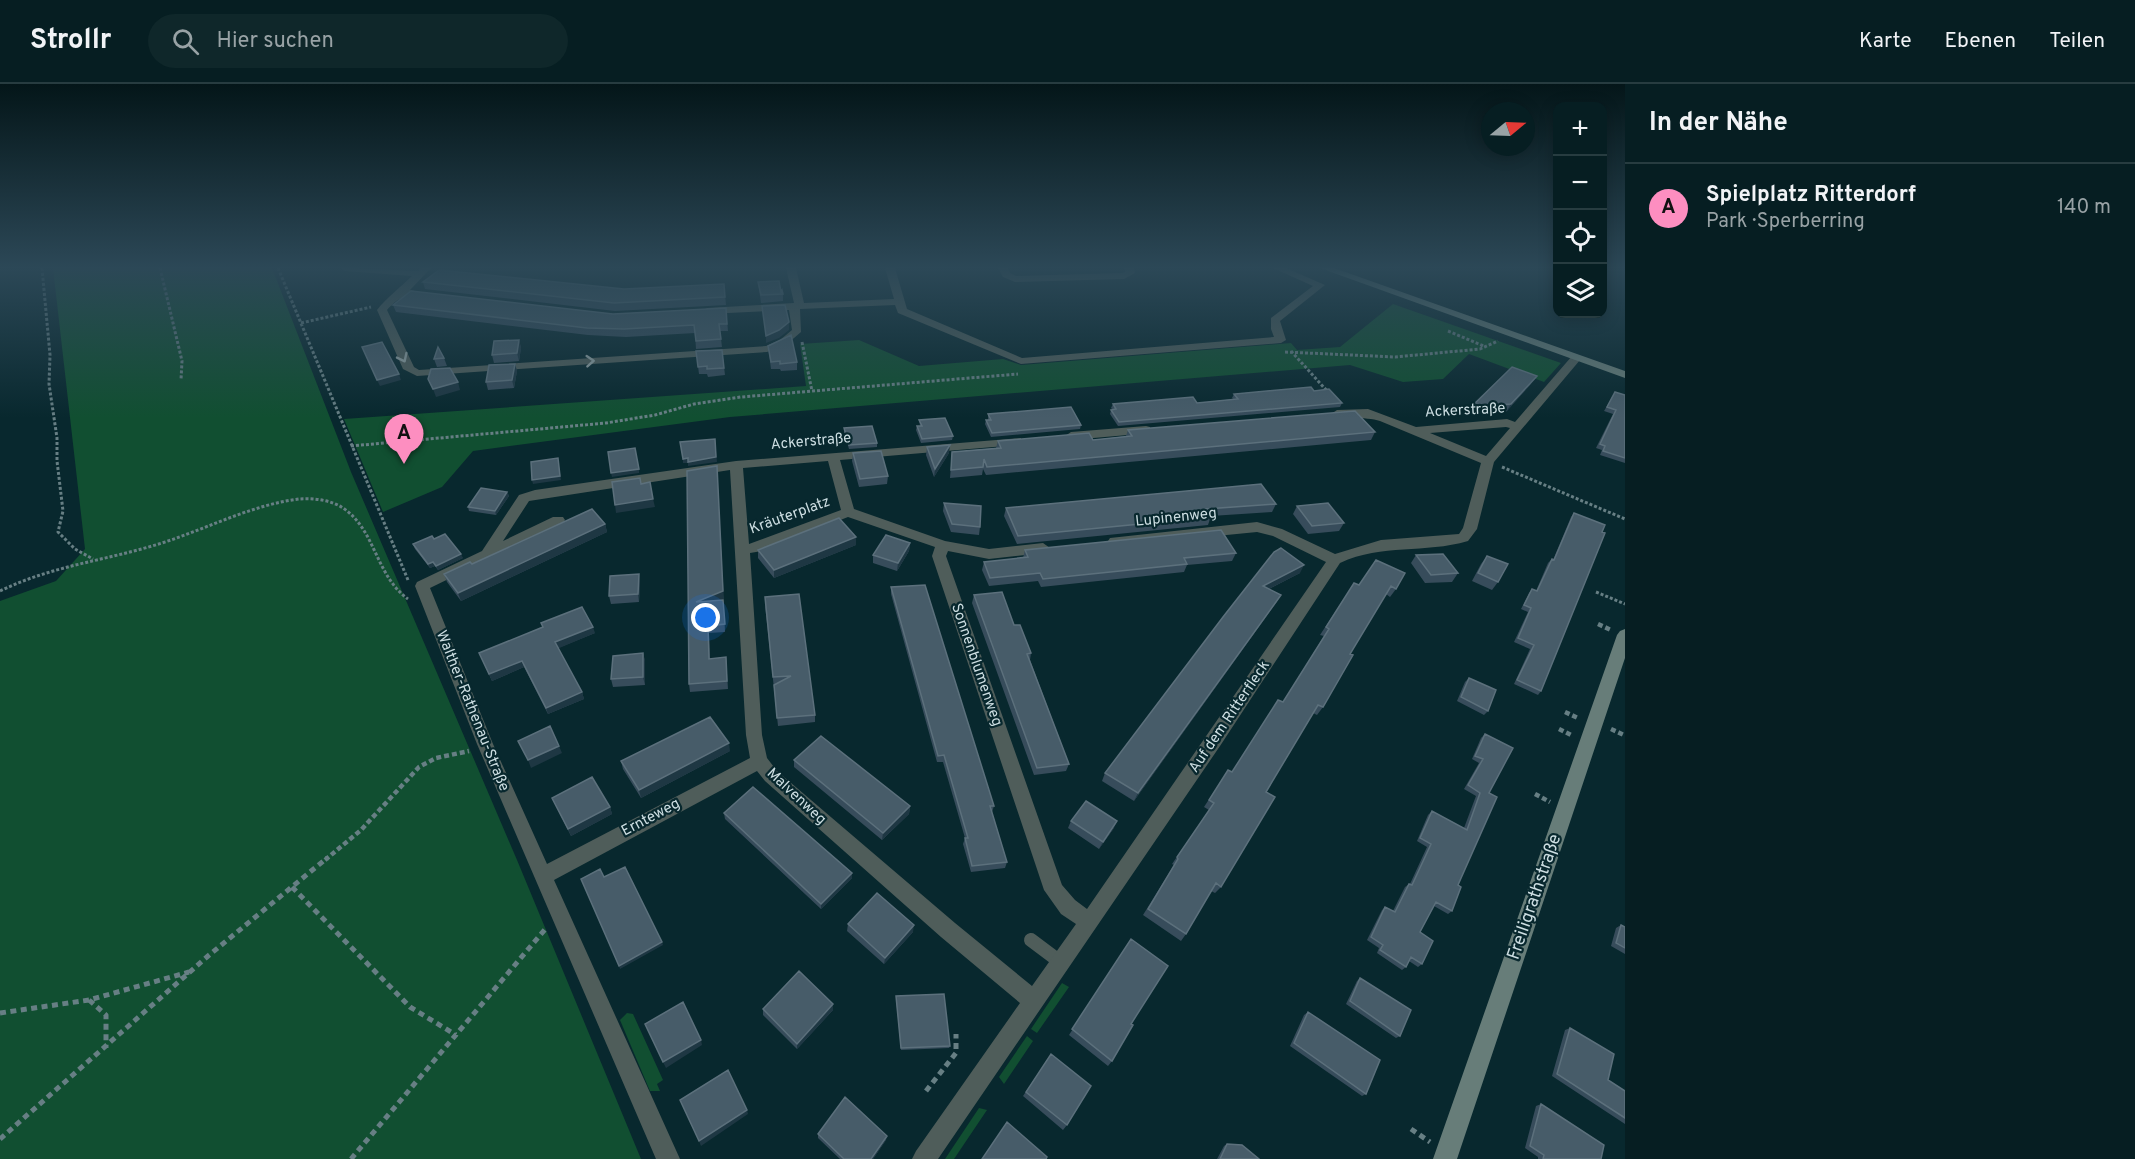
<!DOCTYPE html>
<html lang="de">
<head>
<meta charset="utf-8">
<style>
  :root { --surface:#061e22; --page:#0f272a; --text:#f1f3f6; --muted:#98a2a5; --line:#273c40; --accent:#fd8ec0 }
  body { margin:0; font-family:Overpass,sans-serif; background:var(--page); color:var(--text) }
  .controls { position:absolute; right:18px; top:18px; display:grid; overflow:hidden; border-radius:12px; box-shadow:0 3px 15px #0003 }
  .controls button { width:54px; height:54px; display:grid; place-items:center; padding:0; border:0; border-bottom:2px solid var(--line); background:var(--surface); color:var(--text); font:30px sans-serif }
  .compass { position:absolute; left:1481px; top:18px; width:54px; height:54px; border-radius:50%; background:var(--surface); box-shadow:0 3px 15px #0003; rotate:71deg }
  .you { position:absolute; left:706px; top:534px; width:21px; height:21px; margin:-15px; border:4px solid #fff; border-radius:50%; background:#1a73e8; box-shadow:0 0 0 9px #1a73e833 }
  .badge { display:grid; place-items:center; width:39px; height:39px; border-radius:50%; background:var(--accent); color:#111; font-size:20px; font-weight:700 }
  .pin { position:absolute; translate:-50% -50px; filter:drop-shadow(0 2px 3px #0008) }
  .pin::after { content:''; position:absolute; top:32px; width:21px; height:18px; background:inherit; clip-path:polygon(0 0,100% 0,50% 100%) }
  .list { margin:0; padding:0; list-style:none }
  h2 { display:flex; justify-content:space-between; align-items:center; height:78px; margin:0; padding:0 24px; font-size:26px }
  h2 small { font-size:20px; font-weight:400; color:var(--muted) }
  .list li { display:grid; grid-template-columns:39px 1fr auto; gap:18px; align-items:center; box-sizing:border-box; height:90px; padding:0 24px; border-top:2px solid var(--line) }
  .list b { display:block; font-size:22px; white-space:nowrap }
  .list p { margin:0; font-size:20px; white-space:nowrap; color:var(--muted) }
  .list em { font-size:20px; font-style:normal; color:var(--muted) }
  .icon { flex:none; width:33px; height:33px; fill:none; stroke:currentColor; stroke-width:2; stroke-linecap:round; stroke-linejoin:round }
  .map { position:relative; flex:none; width:1625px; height:1075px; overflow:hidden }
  header { display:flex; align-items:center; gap:36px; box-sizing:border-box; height:84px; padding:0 30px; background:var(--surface); border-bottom:2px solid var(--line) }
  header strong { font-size:28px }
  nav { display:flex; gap:33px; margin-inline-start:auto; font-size:21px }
  .search { width:420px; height:54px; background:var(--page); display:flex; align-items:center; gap:15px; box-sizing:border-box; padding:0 21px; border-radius:33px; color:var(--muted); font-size:22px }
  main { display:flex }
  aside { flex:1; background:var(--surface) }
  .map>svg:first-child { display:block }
  .green { fill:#114f31 }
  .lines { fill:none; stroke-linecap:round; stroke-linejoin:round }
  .path-far2 { stroke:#677f84; stroke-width:3; stroke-dasharray:3 2; stroke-linecap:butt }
  .path-far1 { stroke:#677f84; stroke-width:4.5; stroke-dasharray:5 3; stroke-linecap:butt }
  .path { stroke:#677f84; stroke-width:5; stroke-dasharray:6 4.5; stroke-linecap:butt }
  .lane { stroke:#4f5d5a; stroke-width:14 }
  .street { fill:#4f5d5a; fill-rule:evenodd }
  .secondary { fill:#677d79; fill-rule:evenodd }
  .wall { fill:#374c5b }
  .shaded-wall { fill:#1e3743 }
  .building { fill:#475c69; stroke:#5c707c; stroke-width:1.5 }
  .oneway { stroke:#94a3a4 }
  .labels { text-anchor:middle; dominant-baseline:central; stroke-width:4.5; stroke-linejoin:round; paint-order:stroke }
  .street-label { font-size:15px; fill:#ccdde1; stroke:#08282e }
  .near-street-label { font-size:18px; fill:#ccdde1; stroke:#08282e }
</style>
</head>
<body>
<header>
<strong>Strollr</strong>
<div class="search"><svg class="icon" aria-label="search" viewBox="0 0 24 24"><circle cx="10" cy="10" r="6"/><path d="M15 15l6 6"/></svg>Hier suchen</div>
<nav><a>Karte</a><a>Ebenen</a><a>Teilen</a></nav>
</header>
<main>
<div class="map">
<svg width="1625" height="1075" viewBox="0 0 1625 1075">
  <rect width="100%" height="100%" fill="#08282e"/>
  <path class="green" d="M53 184H272L351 388 517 776 641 1075H0V517L56 497 85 465Z
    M1393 220 1561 279 1544 298 1469 270 1443 295 1403 298 1350 281 730 333 473 367 442 403 383 428 344 335 806 302 800 260 859 256 919 282 1003 275 1021 281 1291 259 1297 266 1340 263Z
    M1062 899 1069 903 1037 949 1031 945Z
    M627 929 633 930 663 996 657 1000 660 1007H650L620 936Z
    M1027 952 1033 957 1004 1000 999 993Z
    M979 1024 987 1026 954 1075H945Z"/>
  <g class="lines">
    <path class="path-far2" d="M42 184 50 271 49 300 57 354V377L63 427 58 448 75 465 93 475
      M160 184 182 277 181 296
      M278 184 408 496
      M301 239 371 223
      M1448 247 1486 263
      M802 258 812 307
      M1291 267 1328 308
      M1285 268 1395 273 1480 265 1498 257
      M351 362 606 339 655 331 694 320 741 313 1018 290
      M1502 383 1625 435
      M0 507C49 483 101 477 152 462 201 448 249 421 299 415 314 414 331 416 343 424 376 446 375 491 408 515
      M1596 508 1625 520"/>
    <path class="path-far1" d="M1598 540 1611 546
      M1565 628 1578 634
      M1559 645 1571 651
      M1611 645 1624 651
      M1535 710 1550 718
      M325 776 361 746 419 683 436 674 469 667"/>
    <path class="path" d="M292 803 410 923 456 951
      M89 916 106 931V964
      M0 929 89 916 189 888
      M926 1007 956 969V950
      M1411 1045 1430 1058
      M0 1055 208 872 327 774
      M351 1075 547 843"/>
    <path class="lane" d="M1031 856 1059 877"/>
    <path class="street" d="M340 184 418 187 421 184H431L410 206 415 207V211C401 213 397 215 387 226L414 283 419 286 766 262 780 256 792 246 789 226 707 230 702 227 707 224 794 219 786 184H796L804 219 894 215 885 184H895L907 225 1022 274 1274 253 1271 245V234L1313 202 1273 184H1286L1325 201 1280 237 1286 256 1281 259 1021 280 898 229 895 221 800 225 801 248 787 260 767 268 417 292 403 285 377 226C387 213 400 204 412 192L345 187Z
      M998 184H1008L1010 189 1016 192 1122 189 1125 188 1124 184H1134L1135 189 1124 195 1015 198 1003 193Z
      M1576 271 1580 272V276L1494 378 1477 445 1468 457C1424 470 1383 459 1340 479L1220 662 938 1075H912L916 1067 1020 919 941 853 765 697 757 687 554 796 680 1075H656L477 660 415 502 417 498 482 467 519 411 535 406 736 377 1021 354V360L1017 361 840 376 854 425 945 457 989 465 1043 459 1050 464 1043 469 989 475 948 467 946 472 1062 801 1075 816 1087 825 1326 478 1273 452 1257 448 1115 462 1110 460 1108 457 1110 454 1257 438 1282 445 1335 470 1381 456 1459 450 1463 444 1481 379 1380 337C1366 332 1339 336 1331 330L1337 326 1368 325 1416 343 1507 335 1515 338 1572 272ZM1506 343 1510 344 1486 372 1430 349ZM828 377 841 426 749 460 743 384ZM730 386 746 651 750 674 547 780 493 660 430 504 563 439 565 436 563 433H553L503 457 529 417ZM848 433 935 463 932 472 1044 806 1061 830 1076 840 1032 902 955 839 777 687 767 674 762 651 750 469 762 467Z
      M1146 342 1150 343V349L1071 356 1065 352 1071 348Z"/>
    <path class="secondary" d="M1320 184H1334L1625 287V294Z
      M1625 545V574L1457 1075H1433L1617 551 1620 547Z"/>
  </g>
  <path class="wall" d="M423 198 624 205 724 200 726 221 615 227 425 205Z
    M758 198 783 210V217L761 219Z
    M393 221 613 230 726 224 728 247H720L722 263 696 265 695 249 626 253 588 251 396 228Z
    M519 256 521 264 519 277 494 279 492 271Z
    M768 262 797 278V286L781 287 780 285H771Z
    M722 266 725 291 708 293 707 290H699L696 267Z
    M444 274 447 282 437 283 434 275Z
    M515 280 517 287 514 304 488 306 486 298Z
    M1531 300 1506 328 1466 331 1471 323Z
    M1314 307 1342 319 1340 323 1118 342 1110 330 1111 326H1113L1111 324 1113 320 1197 319 1233 315 1232 314 1234 310Z
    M1615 308 1625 311V379L1600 371 1602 366 1596 364 1613 330 1604 327Z
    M988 330 1081 341 1080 345 991 353 985 340 986 336H988Z
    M919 336 953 352 952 356 921 359 916 346 917 342H920Z
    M844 344 877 359V363L849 365 844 348Z
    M1128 346 1375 348 1371 356 986 391 983 385 982 391 950 394 952 368 996 364 998 357 1093 356 1126 352Z
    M927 363 949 369 934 393 926 371Z
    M853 369 888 392 887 400 859 403 852 377Z
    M687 387 724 515 721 516 724 524 725 548 709 549 710 575 726 573 728 605 690 608 689 600Z
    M507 408 509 412 496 431 469 427 468 423Z
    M944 419 980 443 979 451 951 448 943 427Z
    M1276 420 1272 428 1211 432 1208 441 1017 460 1004 432 1006 424Z
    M1297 422 1344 439 1339 447 1308 450 1293 430Z
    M1574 429 1541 607 1538 611 1514 600 1530 565 1514 558 1528 528 1521 525 1529 509 1532 505 1536 507 1548 479 1552 475 1553 476 1571 433Z
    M605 440 607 448 461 517 447 498 444 490 472 480Z
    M434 455 463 474 438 486 435 482 430 484 415 465 413 460Z
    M910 459 909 467 897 487 873 479V471Z
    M856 461 774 494 758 474V466Z
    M1025 466 1236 469 1232 477 1187 481 1184 488 1041 503 1038 497 989 502 982 486 984 478 1023 474Z
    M1274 468 1300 489 1269 505 1281 511 1276 519 1134 717 1102 697 1105 689Z
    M1416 471 1458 489 1452 498 1425 499 1411 479Z
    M1487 472 1498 498 1492 506 1472 497 1481 480Z
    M1376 476 1396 505 1390 513 1386 510 1350 570 1323 623 1317 631 1313 629 1266 708 1221 803 1215 809 1211 807 1186 850 1181 857 1143 831 1174 781 1172 780 1209 726 1204 723 1228 686 1232 688 1283 618 1324 552 1320 551 1354 499 1359 501Z
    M640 498 639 518 611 520 609 512Z
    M891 503 994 722 992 728 1007 778 1005 784 971 788 963 760 965 754 943 678H937L891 510Z
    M974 511 1014 541 1031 569 1030 576 1069 680 1066 687 1034 691 972 519Z
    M765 521 815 631V638L778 642Z
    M541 539 595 549 558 564 582 608 584 615 548 630 524 583 492 597 479 569 543 543Z
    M643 569 645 577V601L613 603 611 595Z
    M1469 594 1488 627 1484 631 1457 617 1465 598Z
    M1485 650 1489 709 1458 801 1452 827 1448 830 1434 822 1420 848 1422 880 1418 883 1409 877 1406 883 1402 886 1377 869 1379 864 1367 856 1382 826 1385 823 1393 827 1405 803 1409 800H1410L1427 763 1417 757 1428 731 1432 727 1464 744 1476 712 1464 705 1479 679 1472 675 1481 654Z
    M730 667 641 714 623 685 621 677Z
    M794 676 910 722 909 730 882 756 794 683Z
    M552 714 610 723 612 730 571 752Z
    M724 729 852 789V794L821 825 725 735Z
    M1071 737 1114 744 1099 765 1068 744Z
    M848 840 913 848 884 880 847 847Z
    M1621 841 1625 843V870L1611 862 1616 844Z
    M1131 855V940L1112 977 1108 982 1069 951Z
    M1360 894 1400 952 1396 954 1346 920 1357 897Z
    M896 912 950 962 949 964 901 966 896 915Z
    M833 920V926L797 965 763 931V925Z
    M1308 928 1366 1010 1362 1012 1290 962 1304 931Z
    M1570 944 1608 996 1625 1007V1040L1552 992 1565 946Z
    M1051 970 1067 1041 1063 1046 1023 1012Z
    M1541 1020 1601 1075H1538V1073L1525 1064 1536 1022Z
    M818 1050 886 1056 873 1075H840L818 1054Z
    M1227 1060 1259 1075H1217L1224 1062Z"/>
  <path class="shaded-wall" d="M789 238V246L779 254 766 259V252Z
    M519 256 521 264 519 277 517 269Z
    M515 280 517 287 514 304 512 296Z
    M399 290 401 296 380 302 377 296Z
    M1537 292 1531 300 1506 328 1511 320Z
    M458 298 460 306 436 313 433 305Z
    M715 355 717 378 688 382V379H683V375L688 374Z
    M950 361 949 369 934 393 935 385Z
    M558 374 561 396 533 400 532 396Z
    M639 385V389L612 393 611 389Z
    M717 390 724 515 697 526Z
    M507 408 509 412 496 431 495 427Z
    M653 415 655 423 616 429 615 421Z
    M605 440 607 448 461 517 458 509Z
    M856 453V461L774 494V486Z
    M910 459 909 467 897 487 898 479Z
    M461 470 463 474 438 486 436 482Z
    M433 478 435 482 430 484 428 480Z
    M1304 481 1300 489 1259 510 1263 502Z
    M639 490 640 498 639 518 638 510Z
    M1281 511 1276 519 1134 717 1138 709Z
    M593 543 595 549 557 565 555 558Z
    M643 569 645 577V601L643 593Z
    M522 577 524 583 492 597 489 590Z
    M582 608 584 615 548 630 546 624Z
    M729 659 730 667 641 714 639 706Z
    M559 662 562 669 531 684 528 676Z
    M910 722 909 730 882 756 883 749Z
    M610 723 612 730 571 752 568 745Z
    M1117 737 1114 744 1099 765 1103 758Z
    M852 789V794L821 825V820Z
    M914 841 913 848 884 880 885 874Z
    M662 858 663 861 620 885 619 882Z
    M833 920V926L797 965V960Z
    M701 956 702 961 666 984 663 978Z
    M747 1026 748 1030 701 1062 699 1057Z
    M887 1052 886 1056 873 1075H871Z"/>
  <path class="building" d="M439 186 624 205 724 200 725 213 614 219 423 198Z
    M779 197 781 208 782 206 783 210 761 211 758 198Z
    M411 207 613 230 726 224 727 240H719L721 255 696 257 694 241 624 245 587 244 393 221Z
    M785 221 789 238 779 246 766 252 762 222Z
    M791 251 797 278 780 280V277L771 278 768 262Z
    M519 256 517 269 492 271 494 257Z
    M382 258 399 290 377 296 362 263Z
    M438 263 444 274 434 275Z
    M722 266 724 284 707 285V282L698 283 696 267Z
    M515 280 512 296 486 298 489 281Z
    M1512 283 1537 292 1511 320 1471 323Z
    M450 284 458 298 433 305 428 295 431 285Z
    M1311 303 1314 307 1329 305 1342 319 1119 338 1111 326 1116 325 1113 320 1193 313 1197 319 1238 315 1234 310Z
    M1615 308 1625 311V374L1603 367 1605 362 1600 360 1616 326 1607 323Z
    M1071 323 1081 341 992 349 986 336H991L988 330Z
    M1355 327 1375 348 987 383 984 375 983 383 951 386 952 368 1001 364 998 357 1089 349 1093 356 1132 352 1128 346Z
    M945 334 953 352 922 355 917 342H922L919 336Z
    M872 342 877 359 849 361 844 344Z
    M715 355 716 373 688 378V374L683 375 680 358Z
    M950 361 935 385 927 363Z
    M635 364 639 385 611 389 608 368Z
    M881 367 888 392 860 395 853 369Z
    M558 374 560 392 532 396 531 378Z
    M717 382 723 507 696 518 723 516 725 540 708 542 709 575 726 573 727 597 689 600 687 387Z
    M640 394 641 400 650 398 653 415 615 421 612 398Z
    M1261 400 1276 420 1206 425 1211 433 1018 452 1006 424Z
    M481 404 507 408 495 427 468 423Z
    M944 419 981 422 980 443 952 440Z
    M1328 419 1344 439 1312 442 1297 422Z
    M592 425 605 440 458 509 444 490 470 478 472 480Z
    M1574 429 1605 441 1602 448 1605 449 1541 607 1517 596 1534 561 1518 554 1531 524 1524 521 1532 505 1537 507 1552 475 1554 476Z
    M839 434 856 453 774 486 758 466Z
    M1221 446 1236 469 1184 474 1187 480 1043 495 1040 489 990 494 984 478 1028 473 1025 466Z
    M445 450 461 470 436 482 433 478 428 480 413 460 432 452 434 455Z
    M886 451 910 459 898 479 873 471Z
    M1281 464 1304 481 1263 502 1281 511 1138 709 1105 689 1223 533 1274 468Z
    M1443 470 1458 489 1431 491 1416 471Z
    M1487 472 1508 480 1498 498 1478 489Z
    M1376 476 1405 489 1396 505 1391 502 1350 570 1353 571 1323 623 1318 621 1266 708 1275 713 1221 803 1216 799 1186 850 1148 825 1178 775 1177 773 1214 719 1209 716 1228 686 1232 688 1278 616 1283 618 1329 545 1326 543 1354 499 1359 501Z
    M639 490 638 510 609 512 610 492Z
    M925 501 994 722H990L1007 778 972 782 965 754H968L944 671 938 672 891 503Z
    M1002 508 1014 541H1020L1031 569 1027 570 1069 680 1037 684 974 511Z
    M799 510 815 631 777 634 774 601 791 592 773 593 765 513Z
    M582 523 593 543 555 558 582 608 546 624 522 577 489 590 479 569 543 543 541 539Z
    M643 569V593L611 595 613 572Z
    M1469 594 1496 606 1488 627 1461 613Z
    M710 633 729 659 639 706 621 677Z
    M550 642 559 662 528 676 518 657Z
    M1485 650 1513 664 1489 709 1497 713 1458 801 1461 803 1452 827 1436 818 1420 848 1433 857 1422 880 1411 873 1406 883 1380 866 1383 861 1371 853 1385 823 1395 828 1409 800 1412 801 1431 760 1420 754 1432 727 1467 746 1480 709 1468 701 1483 675 1475 672Z
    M821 652 910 722 883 749 794 676Z
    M592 693 610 723 568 745 552 714Z
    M753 703 852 789 821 820 724 729Z
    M1086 717 1117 737 1103 758 1071 737Z
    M625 783 662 858 619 882 581 795 600 785 604 793Z
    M877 809 914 841 885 874 848 840Z
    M1621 841 1625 843V864L1616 859Z
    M1131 855 1168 882 1131 940 1133 941 1112 977 1072 945Z
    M799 887 833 920 797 960 763 925Z
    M1360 894 1411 926 1400 952 1350 917Z
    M944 910 950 962 901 964 896 912Z
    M683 918 701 956 663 978 645 940Z
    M1308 928 1380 976 1366 1010 1294 959Z
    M1570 944 1614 970 1608 996 1625 1007V1034L1557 990Z
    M1051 970 1091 1002 1067 1041 1026 1008Z
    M728 986 747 1026 699 1057 680 1016Z
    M845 1013 887 1052 871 1075H844L818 1050Z
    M1541 1020 1604 1061 1601 1075H1543L1544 1071 1530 1062Z
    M1007 1038 1047 1073 1046 1075H982Z
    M1227 1060 1242 1061 1259 1075H1220Z"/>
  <defs><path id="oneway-chevron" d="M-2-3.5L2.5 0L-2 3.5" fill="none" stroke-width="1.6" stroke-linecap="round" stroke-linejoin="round" transform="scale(1.5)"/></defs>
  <g class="oneway">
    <use href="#oneway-chevron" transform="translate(403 274) rotate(64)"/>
    <use href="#oneway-chevron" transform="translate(590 277) rotate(-4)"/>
  </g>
  <linearGradient id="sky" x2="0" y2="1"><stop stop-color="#041619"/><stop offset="0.55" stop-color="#2c4857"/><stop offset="1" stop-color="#2c4857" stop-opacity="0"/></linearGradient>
  <rect width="1625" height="334" fill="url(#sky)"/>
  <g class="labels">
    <g class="street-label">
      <text transform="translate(1465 327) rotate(-3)">Ackerstraße</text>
      <text transform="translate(811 358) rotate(-5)">Ackerstraße</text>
      <text transform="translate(790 432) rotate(-20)">Kräuterplatz</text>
      <text transform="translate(1176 434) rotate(-6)">Lupinenweg</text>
      <text transform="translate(976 581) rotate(71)">Sonnenblumenweg</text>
      <text transform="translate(472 627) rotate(68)">Walther-Rathenau-Straße</text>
      <text transform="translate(1230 633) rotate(-56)">Auf dem Ritterfleck</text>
      <text transform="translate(796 713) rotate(43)">Malvenweg</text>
      <text transform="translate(651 734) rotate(-28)">Ernteweg</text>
    </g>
    <g class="near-street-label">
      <text transform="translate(1535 813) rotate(-71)">Freiligrathstraße</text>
    </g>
  </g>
</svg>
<div class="controls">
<button>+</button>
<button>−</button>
<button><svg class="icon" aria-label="locate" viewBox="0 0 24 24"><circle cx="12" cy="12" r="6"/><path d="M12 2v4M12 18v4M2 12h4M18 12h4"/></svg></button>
<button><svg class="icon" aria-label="layers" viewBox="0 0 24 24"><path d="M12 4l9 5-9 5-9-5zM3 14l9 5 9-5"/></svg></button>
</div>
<svg class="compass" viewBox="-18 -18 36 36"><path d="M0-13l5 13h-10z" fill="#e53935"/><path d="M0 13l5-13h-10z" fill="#98a2a5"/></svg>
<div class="you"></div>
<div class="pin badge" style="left:404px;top:380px">A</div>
</div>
<aside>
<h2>In der Nähe<small></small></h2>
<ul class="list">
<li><span class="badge">A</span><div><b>Spielplatz Ritterdorf</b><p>Park · Sperberring</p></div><em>140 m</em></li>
</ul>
</aside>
</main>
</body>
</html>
